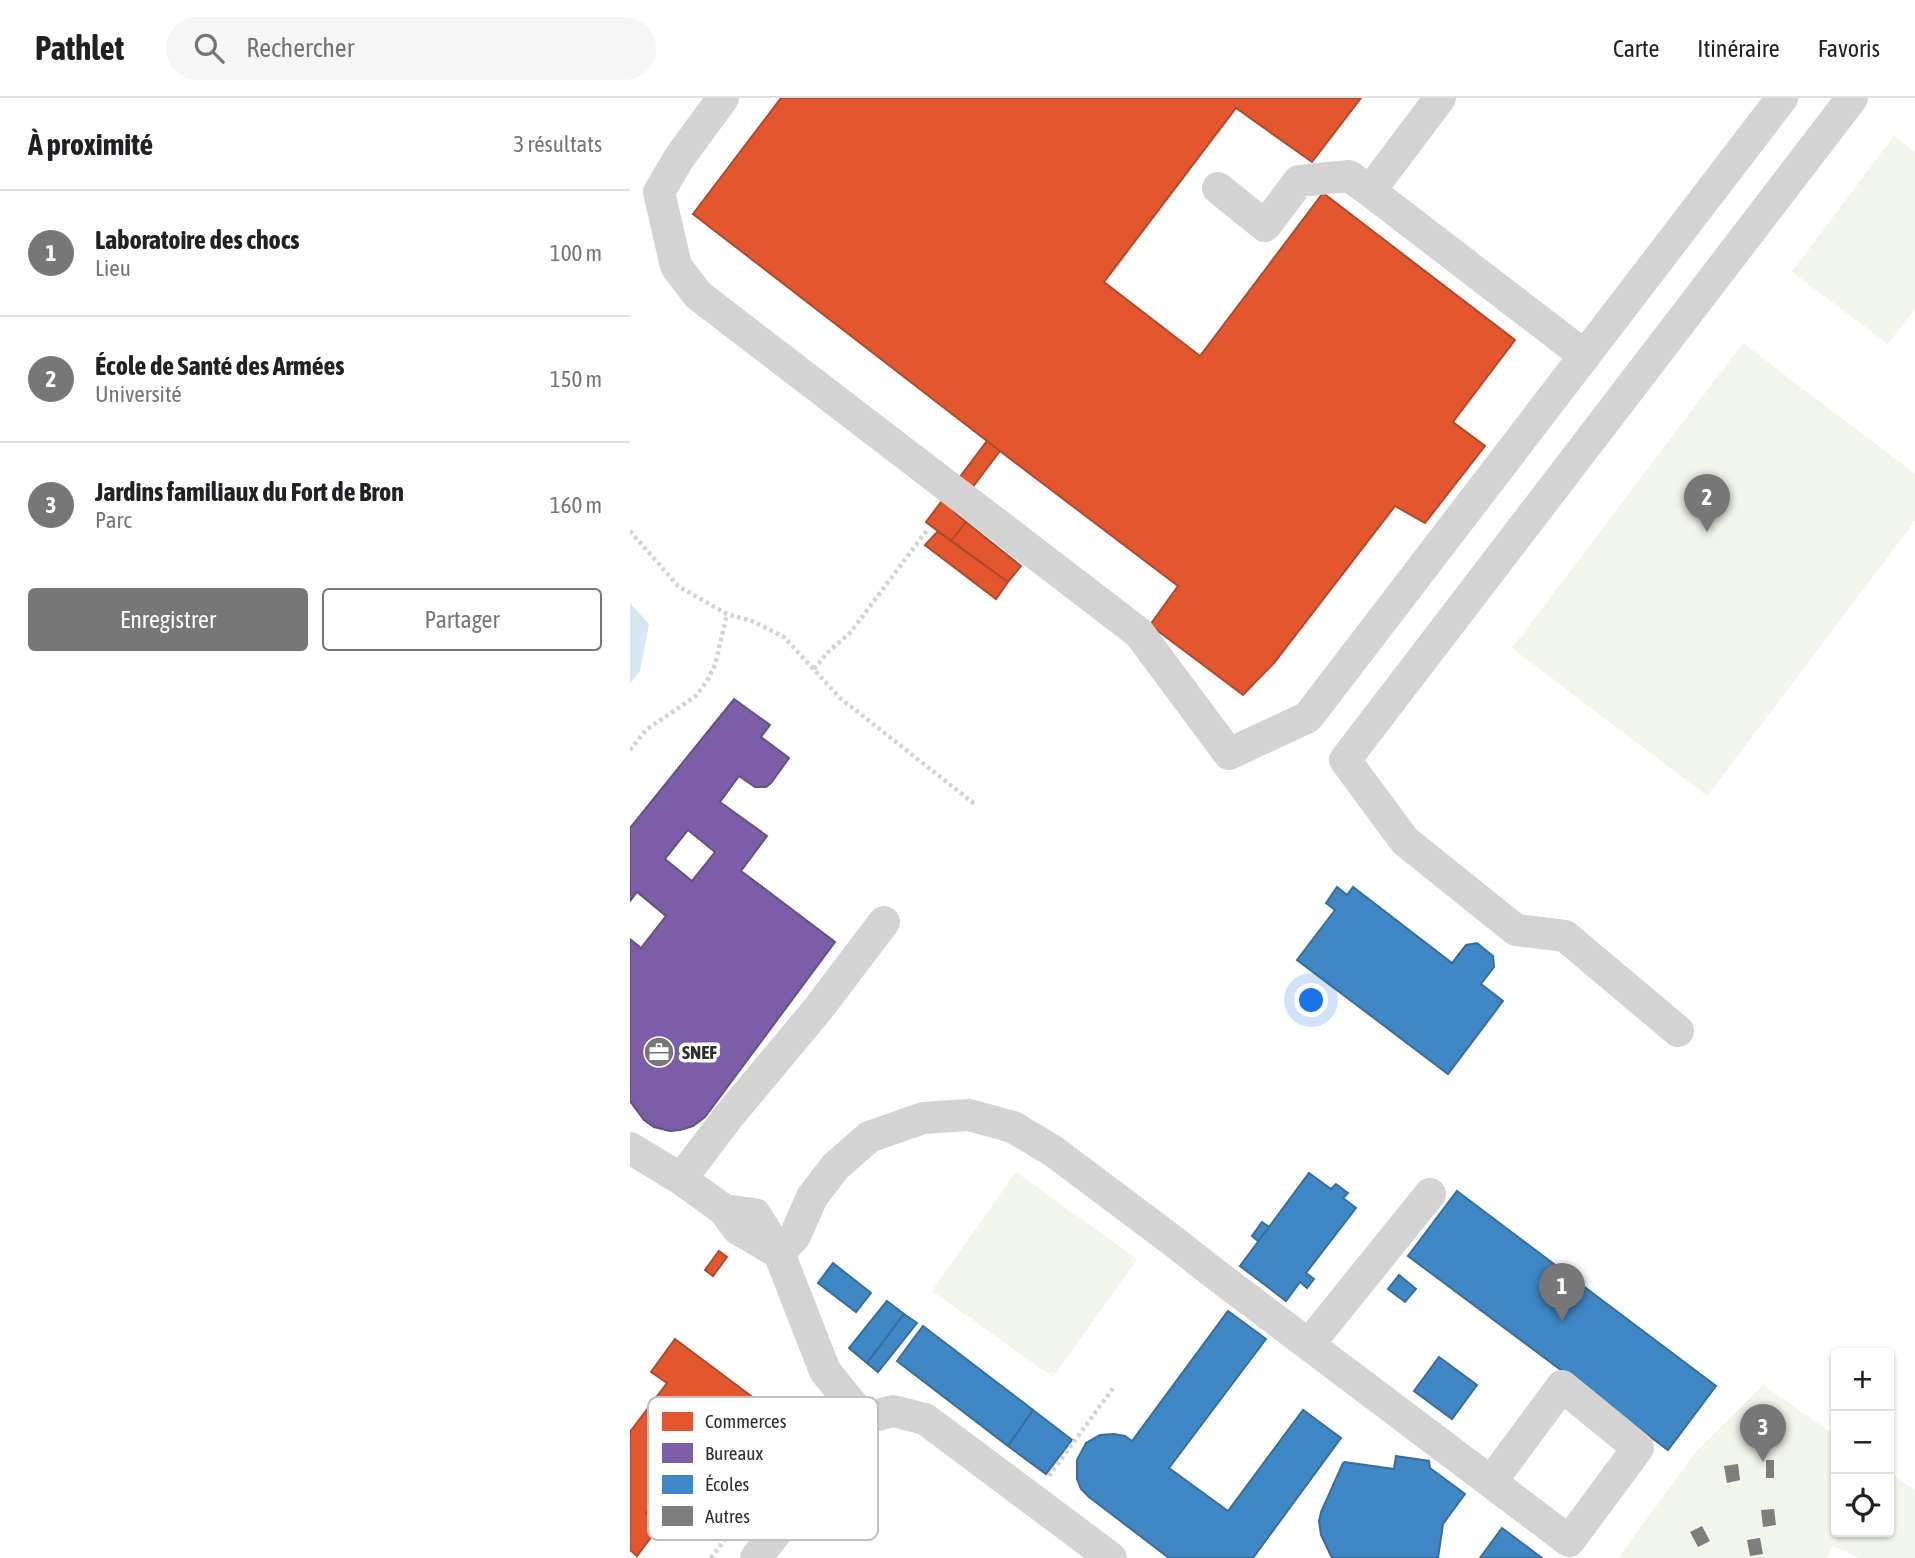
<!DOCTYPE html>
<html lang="fr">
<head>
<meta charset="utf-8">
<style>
  :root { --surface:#fff; --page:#f6f6f6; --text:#202124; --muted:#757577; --line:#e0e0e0; --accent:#777 }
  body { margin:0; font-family:"Asap Condensed",sans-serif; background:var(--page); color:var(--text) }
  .controls { position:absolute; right:21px; bottom:21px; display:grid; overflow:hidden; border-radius:7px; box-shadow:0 2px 5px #0004 }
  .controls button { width:63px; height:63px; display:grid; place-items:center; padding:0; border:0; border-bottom:2px solid var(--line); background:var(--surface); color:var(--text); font:35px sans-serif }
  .you { position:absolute; left:682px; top:903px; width:24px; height:24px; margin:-18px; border:5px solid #fff; border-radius:50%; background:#1a73e8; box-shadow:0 0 0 10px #1a73e833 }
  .badge { display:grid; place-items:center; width:46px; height:46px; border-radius:50%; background:var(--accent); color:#fff; font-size:23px; font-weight:700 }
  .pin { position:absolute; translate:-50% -58px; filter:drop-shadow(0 2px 4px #0008) }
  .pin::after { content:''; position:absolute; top:37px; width:24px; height:21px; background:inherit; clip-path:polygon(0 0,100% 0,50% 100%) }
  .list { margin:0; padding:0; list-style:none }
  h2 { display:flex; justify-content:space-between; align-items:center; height:91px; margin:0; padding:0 28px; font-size:30px }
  h2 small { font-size:23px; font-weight:400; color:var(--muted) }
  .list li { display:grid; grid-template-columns:46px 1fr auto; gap:21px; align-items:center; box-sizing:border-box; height:126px; padding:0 28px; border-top:2px solid var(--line) }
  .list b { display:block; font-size:26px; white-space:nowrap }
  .list p { margin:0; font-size:23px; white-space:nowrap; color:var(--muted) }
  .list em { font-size:23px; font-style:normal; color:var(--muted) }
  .actions { display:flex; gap:14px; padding:21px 28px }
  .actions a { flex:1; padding:16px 0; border:2px solid var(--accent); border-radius:7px; text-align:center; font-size:24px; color:var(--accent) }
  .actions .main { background:var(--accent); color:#fff }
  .icon { flex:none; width:38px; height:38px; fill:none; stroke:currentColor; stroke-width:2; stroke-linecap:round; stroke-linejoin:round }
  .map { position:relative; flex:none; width:1285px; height:1460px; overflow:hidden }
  header { display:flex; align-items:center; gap:42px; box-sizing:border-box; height:98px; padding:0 35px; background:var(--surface); border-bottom:2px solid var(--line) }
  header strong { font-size:33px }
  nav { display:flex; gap:38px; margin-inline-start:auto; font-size:24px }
  .search { width:490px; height:63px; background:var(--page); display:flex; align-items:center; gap:18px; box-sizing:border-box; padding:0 24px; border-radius:38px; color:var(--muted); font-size:26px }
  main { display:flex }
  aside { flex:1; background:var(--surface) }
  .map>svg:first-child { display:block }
  .green { fill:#f1f5eb }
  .water { fill:#d6e9f2 }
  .shops { fill:#e4572e; stroke:#ad4b2e; stroke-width:2 }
  .offices { fill:#7b5ea7; stroke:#645083; stroke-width:2; fill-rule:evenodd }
  .schools { fill:#3f88c5; stroke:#3a6d98; stroke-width:2 }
  .building { fill:#7e7e7e }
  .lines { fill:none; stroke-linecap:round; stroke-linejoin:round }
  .path { stroke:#d3d3d3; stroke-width:4.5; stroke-dasharray:3.5 3.5; stroke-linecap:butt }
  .minor { stroke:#d3d3d3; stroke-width:32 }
  .labels { text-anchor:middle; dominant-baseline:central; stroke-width:7; stroke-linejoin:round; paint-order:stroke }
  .poi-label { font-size:19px; font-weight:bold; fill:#2e2e2e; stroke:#fff; text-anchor:start }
  .key { fill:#fff; stroke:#c0c0c0; stroke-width:2 }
  .key-label { font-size:19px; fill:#2e2e2e }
</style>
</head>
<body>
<header>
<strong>Pathlet</strong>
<div class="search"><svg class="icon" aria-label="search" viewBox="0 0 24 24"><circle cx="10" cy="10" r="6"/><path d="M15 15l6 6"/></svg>Rechercher</div>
<nav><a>Carte</a><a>Itinéraire</a><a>Favoris</a></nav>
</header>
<main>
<aside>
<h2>À proximité<small>3 résultats</small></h2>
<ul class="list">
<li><span class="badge">1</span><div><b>Laboratoire des chocs</b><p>Lieu</p></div><em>100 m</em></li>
<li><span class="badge">2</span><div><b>École de Santé des Armées</b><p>Université</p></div><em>150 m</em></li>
<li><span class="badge">3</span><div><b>Jardins familiaux du Fort de Bron</b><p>Parc</p></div><em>160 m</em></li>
</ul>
<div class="actions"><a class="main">Enregistrer</a><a>Partager</a></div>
</aside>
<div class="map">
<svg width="1285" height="1460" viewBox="0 0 1285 1460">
  <rect width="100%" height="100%" fill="#fff"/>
  <path class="green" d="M1264 38 1285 54V210L1258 246 1162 174Z
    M1113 245 1285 376V423L1077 698 882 550Z
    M386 1074 507 1161 423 1279 302 1193Z
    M1133 1287 1206 1338V1434H1259V1374L1285 1392V1460H1229L1203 1448 1197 1460H988L1067 1353Z"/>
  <path class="water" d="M0 505 19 526 10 573 0 585Z"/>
  <path class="shops" d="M151 0H731L682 64 606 10 474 184 570 258 693 95 885 242 823 324 855 348 795 425 765 408 644 565 613 597 520 527 548 488 370 353 63 116Z
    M357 343 370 353 324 414 336 424 321 443 296 424Z
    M336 424 391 468 378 484 321 443Z
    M308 433 378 484 366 501 295 447Z
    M89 1153 97 1159 83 1178 75 1172Z
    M45 1241 125 1301 101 1332 132 1355 108 1387 77 1364 54 1395 39 1384 16 1415 31 1426 7 1458 0 1452V1334L37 1285 21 1274Z"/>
  <path class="offices" d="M104 601 140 627 131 639 159 660 141 685 136 689H125L109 678 90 704 137 738 111 773 205 844 75 1019 63 1028 50 1032 40 1033 24 1029 14 1022 0 1003V841L11 850 36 818 7 794 0 803V730ZM58 732 85 754 62 783 35 761Z"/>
  <path class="schools" d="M707 789 717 797 723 789 822 865 836 847 847 845 863 858 864 869 851 886 873 903 818 976 667 862 705 812 696 805Z
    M679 1075 701 1091 706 1086 718 1095 713 1100 726 1110 676 1175 684 1181 677 1190 670 1184 656 1203 610 1168Z
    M827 1093 1086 1288 1038 1352 778 1158Z
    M632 1124 639 1129 628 1143 622 1138Z
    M203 1165 241 1195 226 1214 188 1185Z
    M769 1177 786 1191 775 1204 758 1191Z
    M257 1203 274 1216 237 1265 219 1250Z
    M598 1213 636 1241 539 1370 598 1413 673 1312 711 1340 623 1460H539L459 1399 451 1391 447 1381V1362L456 1345 470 1337 484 1336 495 1338 502 1343Z
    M274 1216 287 1225 248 1274 237 1265Z
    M293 1228 403 1312 378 1348 267 1263Z
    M809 1259 847 1287 822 1321 784 1293Z
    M403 1312 442 1342 416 1376 378 1348Z
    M766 1358 799 1363 800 1370 835 1396 813 1426 808 1460H702L691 1437 689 1423 691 1414 713 1365 715 1364 764 1371Z
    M872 1430 912 1460H850Z"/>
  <path class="building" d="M1136 1362H1144V1380H1136Z
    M1108 1366 1110 1382 1097 1385 1094 1368Z
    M1144 1411 1146 1427 1133 1429 1131 1412Z
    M1072 1428 1080 1443 1068 1449 1060 1434Z
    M1130 1440 1133 1456 1120 1458 1117 1442Z"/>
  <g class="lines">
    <path class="path" d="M0 433 48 488 97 516 122 523 154 539 210 600 346 707
      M184 571 200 552 220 535 298 431
      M0 652 16 632 66 598 77 583 85 567 97 516
      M419 1378 484 1289
      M81 1460 148 1370 130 1357"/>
    <path class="minor" d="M93 0 49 60 29 94 46 168 68 197 509 535 599 656 678 619 1152 0
      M810 0 740 93 955 258
      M588 90 635 128 669 83 719 78 740 93
      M1048 933 935 838 886 832 775 743 715 662 1222 0
      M0 1050 51 1081 94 1112
      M51 1081 98 1019 188 911 254 824
      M149 1155 165 1138 182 1099 205 1069 239 1039 293 1020 339 1017 383 1029 423 1053 543 1143 585 1176 939 1443 1008 1350 932 1288 861 1384
      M149 1155 108 1131 94 1112 125 1116 149 1155 195 1273 225 1310 236 1320 263 1313 295 1321 481 1460
      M679 1246 800 1096
      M126 1460 236 1320"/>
  </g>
  <defs>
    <g id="office-disc" transform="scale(1.575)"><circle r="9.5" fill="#777" stroke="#fff"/><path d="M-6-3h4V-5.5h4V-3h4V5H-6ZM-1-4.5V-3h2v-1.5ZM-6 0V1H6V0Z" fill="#fff"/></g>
  </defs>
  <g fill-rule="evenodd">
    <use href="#office-disc" x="29" y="954"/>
  </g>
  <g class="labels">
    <g class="poi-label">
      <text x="52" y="954">SNEF</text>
    </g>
  </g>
  <rect x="18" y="1299" width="230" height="143" rx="10" class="key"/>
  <rect x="32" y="1314" width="31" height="19" fill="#e4572e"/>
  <rect x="32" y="1345" width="31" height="20" fill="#7b5ea7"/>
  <rect x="32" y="1377" width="31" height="19" fill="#3f88c5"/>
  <rect x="32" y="1408" width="31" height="20" fill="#7e7e7e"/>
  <g class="key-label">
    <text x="75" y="1330">Commerces</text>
    <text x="75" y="1362">Bureaux</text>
    <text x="75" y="1393">Écoles</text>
    <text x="75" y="1425">Autres</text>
  </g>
</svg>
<div class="controls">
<button>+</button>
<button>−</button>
<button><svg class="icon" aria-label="locate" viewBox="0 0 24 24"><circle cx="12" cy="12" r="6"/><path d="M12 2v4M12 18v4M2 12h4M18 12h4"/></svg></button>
</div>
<div class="you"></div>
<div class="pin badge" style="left:932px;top:1223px">1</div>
<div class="pin badge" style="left:1077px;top:434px">2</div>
<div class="pin badge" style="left:1133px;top:1364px">3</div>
</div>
</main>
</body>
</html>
